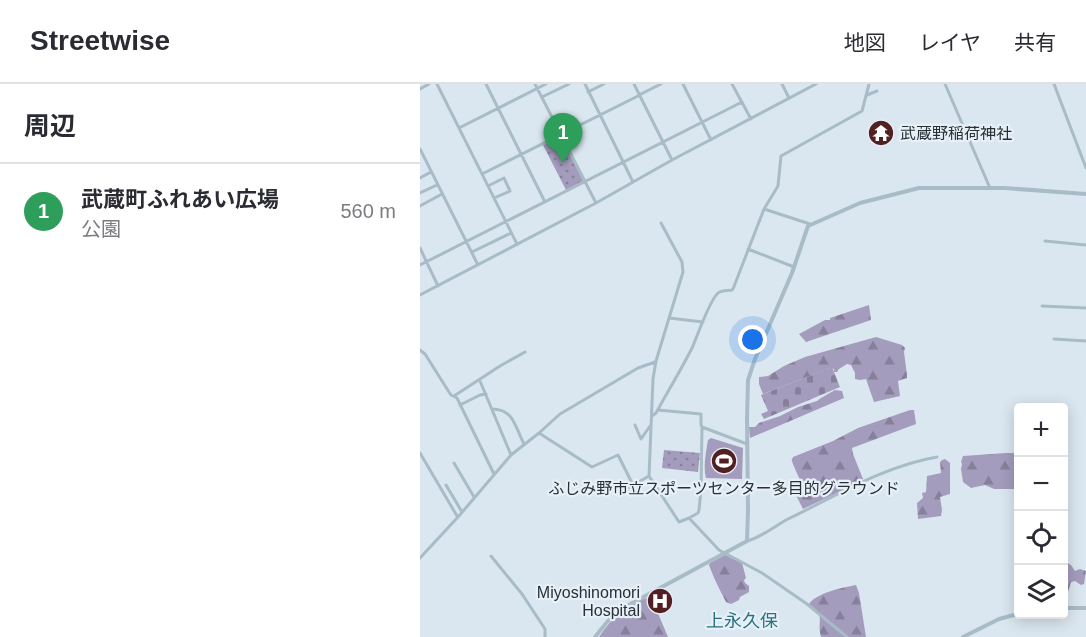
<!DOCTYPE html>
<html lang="ja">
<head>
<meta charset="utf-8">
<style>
  :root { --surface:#fff; --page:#f2f2f3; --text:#2b2b33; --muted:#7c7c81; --line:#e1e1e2; --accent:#522022 }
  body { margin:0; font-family:Arial,"Noto Sans JP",sans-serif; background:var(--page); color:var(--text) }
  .controls { position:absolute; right:18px; bottom:18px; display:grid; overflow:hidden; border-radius:6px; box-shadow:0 3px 15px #0003 }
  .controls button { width:54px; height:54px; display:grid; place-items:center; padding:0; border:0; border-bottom:2px solid var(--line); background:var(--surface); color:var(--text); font:30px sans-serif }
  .you { position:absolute; left:333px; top:256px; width:21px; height:21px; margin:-15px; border:4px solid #fff; border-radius:50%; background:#1a73e8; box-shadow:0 0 0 9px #1a73e833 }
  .badge { display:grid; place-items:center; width:39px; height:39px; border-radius:50%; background:var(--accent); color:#fff; font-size:20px; font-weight:700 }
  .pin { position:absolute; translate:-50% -50px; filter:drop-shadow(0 2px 3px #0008) }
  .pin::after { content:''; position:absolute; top:32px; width:21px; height:18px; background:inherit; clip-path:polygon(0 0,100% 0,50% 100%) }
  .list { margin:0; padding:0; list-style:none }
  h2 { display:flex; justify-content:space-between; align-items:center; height:78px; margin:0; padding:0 24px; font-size:26px }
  h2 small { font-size:20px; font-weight:400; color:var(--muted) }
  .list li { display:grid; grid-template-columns:39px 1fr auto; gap:18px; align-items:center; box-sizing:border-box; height:96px; padding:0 24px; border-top:2px solid var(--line) }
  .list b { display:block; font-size:22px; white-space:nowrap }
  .list p { margin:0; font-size:20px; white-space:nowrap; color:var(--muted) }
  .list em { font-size:20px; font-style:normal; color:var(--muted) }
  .icon { flex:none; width:33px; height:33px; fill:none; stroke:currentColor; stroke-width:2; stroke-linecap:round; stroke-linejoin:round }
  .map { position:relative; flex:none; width:666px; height:553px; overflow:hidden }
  header { display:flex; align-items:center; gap:36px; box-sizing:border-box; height:84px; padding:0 30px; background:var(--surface); border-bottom:2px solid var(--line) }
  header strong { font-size:28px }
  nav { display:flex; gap:33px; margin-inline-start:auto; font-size:21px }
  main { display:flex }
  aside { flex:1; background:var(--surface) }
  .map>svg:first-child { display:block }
  .grass { fill:#a49cbd }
  .forest { fill:url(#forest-firs) }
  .cemetery { fill:url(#cemetery-stones) }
  .park { fill:url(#park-dots) }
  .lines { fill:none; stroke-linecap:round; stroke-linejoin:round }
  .minor { stroke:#a8bcc7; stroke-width:3 }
  .tertiary { stroke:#a8bcc7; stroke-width:4 }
  .labels { text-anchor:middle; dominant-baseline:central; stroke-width:4.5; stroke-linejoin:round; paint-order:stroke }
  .poi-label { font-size:16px; fill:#273134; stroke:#e7f0f8; text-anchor:start }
  .neighbourhood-label { font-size:18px; fill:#27727d; stroke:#e7f0f8 }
</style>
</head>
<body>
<header>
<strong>Streetwise</strong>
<nav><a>地図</a><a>レイヤ</a><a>共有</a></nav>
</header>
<main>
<aside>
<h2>周辺<small></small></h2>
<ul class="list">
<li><span class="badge" style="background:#2e9e5b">1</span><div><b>武蔵町ふれあい広場</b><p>公園</p></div><em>560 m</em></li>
</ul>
</aside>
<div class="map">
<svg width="666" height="553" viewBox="0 0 666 553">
  <defs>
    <pattern id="forest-firs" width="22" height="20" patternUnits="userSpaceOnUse" patternTransform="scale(1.5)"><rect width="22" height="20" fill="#a49cbd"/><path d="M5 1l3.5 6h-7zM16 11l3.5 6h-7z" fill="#86809a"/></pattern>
    <pattern id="cemetery-stones" width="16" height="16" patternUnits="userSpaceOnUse" patternTransform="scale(1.5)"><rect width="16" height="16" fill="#a49cbd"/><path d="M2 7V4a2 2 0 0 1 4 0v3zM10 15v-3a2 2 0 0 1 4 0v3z" fill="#86809a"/></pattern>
    <pattern id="park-dots" width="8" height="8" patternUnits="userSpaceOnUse" patternTransform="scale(1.5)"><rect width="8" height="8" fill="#a49cbd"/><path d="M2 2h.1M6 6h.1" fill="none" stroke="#86809a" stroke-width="1.8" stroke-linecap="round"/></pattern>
  </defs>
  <rect width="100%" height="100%" fill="#dbe7f0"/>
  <path class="grass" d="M291 354 323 364 322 395 286 394C283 382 286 368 288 356Z"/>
  <path class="forest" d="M449 221 451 236 386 258 379 250 405 236H410V234Z
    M456 253 482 261 485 264 484 268 487 291V294L478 297 480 312 454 318 446 295 440 296 435 295V289L431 281 427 280 419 285 417 288H414V285L410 284 343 310 339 300V293L348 292 364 282 385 273Z
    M415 306 422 307 424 314 330 354 329 343H335L339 339 360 332 378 323 397 317 401 314Z
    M490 326H494L496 340 432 364 433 370 443 395 440 398 383 425 377 413 378 412 377 409 384 404C382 400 372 379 372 377 371 376 373 374 373 373L413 357 438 344Z
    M586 369H598V405H574L565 401 551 404 543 398 541 385 542 380 541 378 543 372Z
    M525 375 530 379V410L520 413 522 426 521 432 498 435 497 419 503 414 502 409 506 408 507 392 521 389 520 378 522 376Z
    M305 471 322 479 326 494 324 496 325 499 329 502V508L320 513 319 516 311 520 306 518C300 506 294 495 289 481L290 479Z
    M644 477 651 481 655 487 660 485 666 487 664 500 661 501 655 497 651 498 648 508 644 510Z
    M436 501 439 509 446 553H401C396 535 407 534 389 520 398 508 422 504 436 501Z
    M228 514 232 515 248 553H179C190 537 207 517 228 514Z"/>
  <path class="cemetery" d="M412 283 420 303 344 335 341 330 348 327 341 311Z"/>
  <path class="park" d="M141 52 163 97 146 106 123 61Z
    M244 366 280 369 278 388 242 384Z"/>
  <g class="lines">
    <path class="minor" d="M17 0 97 160
      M66 0 125 118
      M115 0 176 119
      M165 0 213 98
      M214 0 252 76
      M263 0 291 56
      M312 0 331 35
      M362 0 369 14
      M525 0 570 104
      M634 0 666 84
      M0 5 9 0
      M168 8 184 0
      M219 11 241 0
      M447 11 457 7
      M122 13 149 0
      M39 44 126 0
      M0 65 58 181
      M62 90 220 11
      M0 94 11 88
      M68 102 84 94 90 107 74 114
      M0 109 17 101
      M0 122 22 110
      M344 125 390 140
      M241 139 262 178 263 188 236 277 233 295 229 392 259 438 269 434 299 466 342 489 387 520 427 553
      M625 157 666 161
      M0 164 18 202
      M328 165 374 183
      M52 168 91 149
      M0 181 322 18
      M0 211 176 119 252 76 396 0
      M622 222 666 224
      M249 234 283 238
      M634 255 666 257
      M0 266 5 270 29 308 31 311 37 314 74 390
      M60 297 91 371
      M34 312 80 282 105 268
      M40 321 60 311 66 310
      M72 325C94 325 95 343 104 360
      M238 326 281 330V341L282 343 327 360
      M232 332 236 329C248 307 261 286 272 264 278 251 289 217 298 209 302 206 308 207 312 206L313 205 344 125 358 102 361 72 442 27 449 0
      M215 341 221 355 230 342
      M119 349 172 383 198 371 213 401
      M0 369 37 432
      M34 379 54 413
      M26 401 42 428
      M203 407 229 392
      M269 434 278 429 279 426 281 406 282 343
      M327 457C342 453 355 442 368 435 416 412 464 382 517 373
      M71 472 102 510 125 545V553
      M0 474 38 433 91 371 119 349 140 330 218 284 235 278"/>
    <path class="tertiary" d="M644 524H666
      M175 553 187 538 203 524 327 457 328 426 327 336 328 296 335 275 372 189 388 142 440 119 499 104H584L666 110
      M543 553 579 535 598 530"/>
  </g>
  <defs>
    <g id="temple-disc" transform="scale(1.35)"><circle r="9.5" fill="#522022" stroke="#e7f0f8"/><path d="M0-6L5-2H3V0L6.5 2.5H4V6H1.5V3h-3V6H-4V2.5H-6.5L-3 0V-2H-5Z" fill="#fff"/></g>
    <g id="stadium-disc" transform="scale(1.35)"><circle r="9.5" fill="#522022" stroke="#e7f0f8"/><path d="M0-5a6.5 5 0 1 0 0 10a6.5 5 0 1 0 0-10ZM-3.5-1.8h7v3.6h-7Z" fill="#fff"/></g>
    <g id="hospital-disc" transform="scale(1.35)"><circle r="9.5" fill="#522022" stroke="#e7f0f8"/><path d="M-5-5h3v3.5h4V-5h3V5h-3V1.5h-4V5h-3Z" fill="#fff"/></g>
  </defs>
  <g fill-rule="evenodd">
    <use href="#temple-disc" x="461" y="49"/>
    <use href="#stadium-disc" x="304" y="377"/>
    <use href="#hospital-disc" x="240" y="517"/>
  </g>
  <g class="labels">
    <g class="poi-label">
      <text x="480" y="49">武蔵野稲荷神社</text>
      <text x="304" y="404" text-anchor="middle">ふじみ野市⽴スポーツセンター多⽬的グラウンド</text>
      <text x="220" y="508" text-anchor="end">Miyoshinomori<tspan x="220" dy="18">Hospital</tspan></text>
    </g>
    <g class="neighbourhood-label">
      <text x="322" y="537">上永久保</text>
    </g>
  </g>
</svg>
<div class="controls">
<button>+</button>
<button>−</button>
<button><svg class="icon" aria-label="locate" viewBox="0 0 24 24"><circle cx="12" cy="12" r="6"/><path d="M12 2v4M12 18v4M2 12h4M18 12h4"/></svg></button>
<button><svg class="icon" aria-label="layers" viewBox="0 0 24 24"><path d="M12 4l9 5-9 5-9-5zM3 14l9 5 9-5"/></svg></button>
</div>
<div class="you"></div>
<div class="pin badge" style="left:143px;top:79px;background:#2e9e5b">1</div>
</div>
</main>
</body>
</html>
